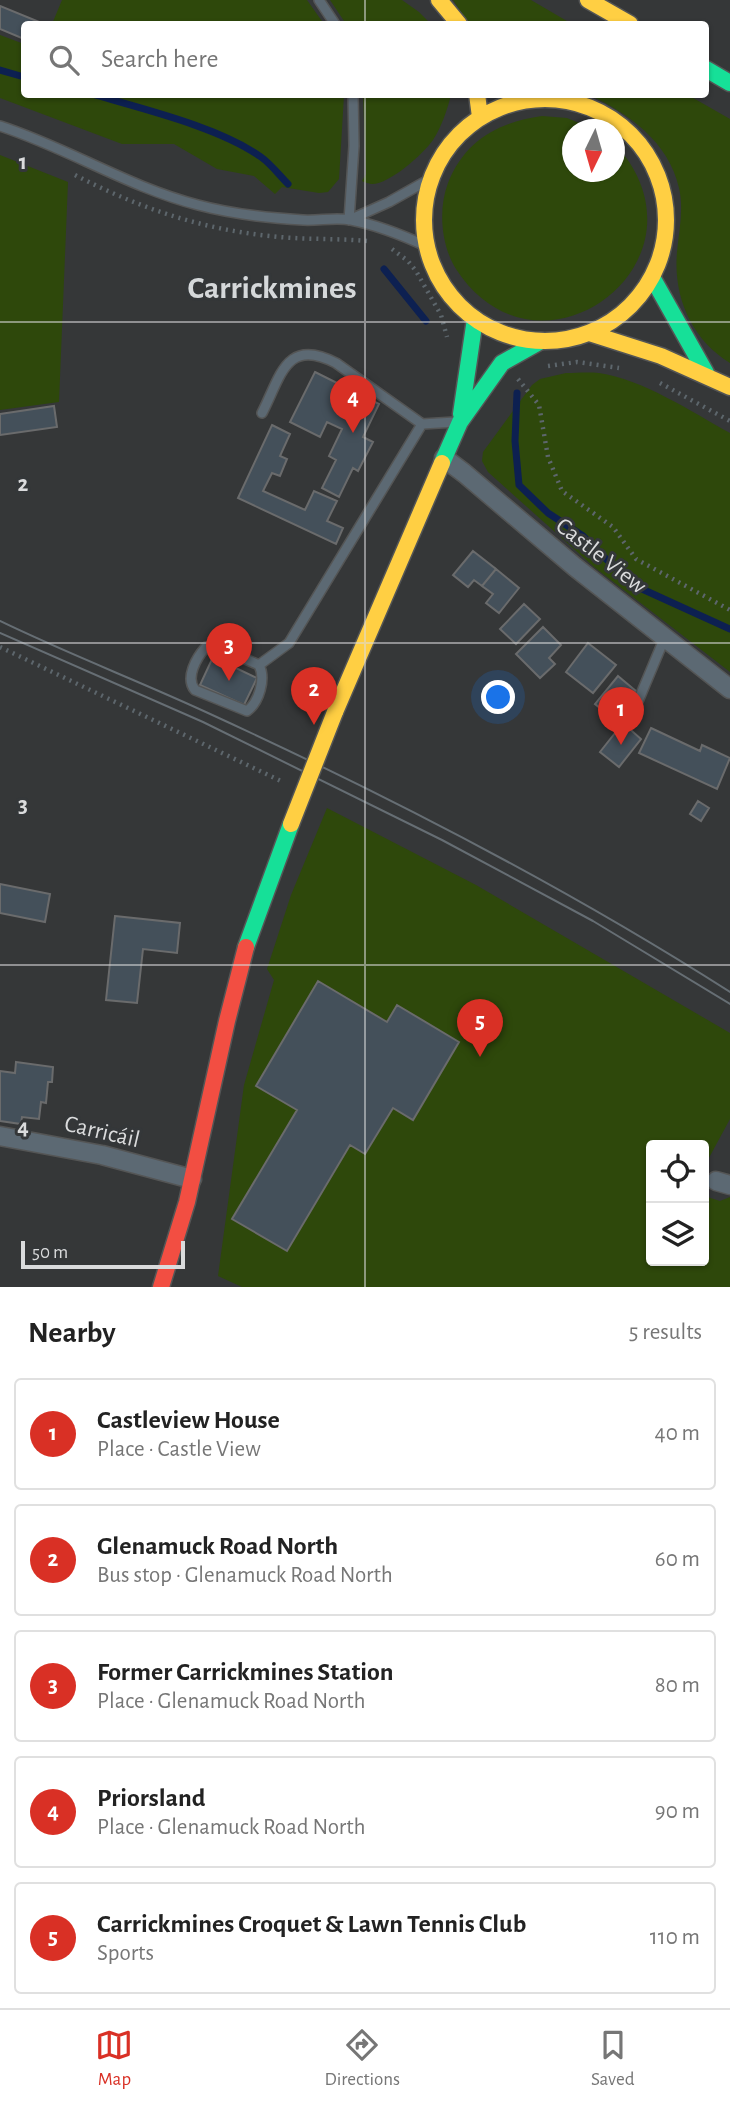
<!DOCTYPE html>
<html lang="en">
<head>
<meta charset="utf-8">
<style>
  :root { --surface:#fff; --page:#f2f2f2; --text:#222; --muted:#767676; --line:#e0e0e0; --accent:#d93025 }
  body { margin:0; font-family:"Alegreya Sans",sans-serif; background:var(--page); color:var(--text) }
  .controls { position:absolute; right:21px; bottom:21px; display:grid; overflow:hidden; border-radius:7px; box-shadow:0 2px 5px #0004 }
  .controls button { width:63px; height:63px; display:grid; place-items:center; padding:0; border:0; border-bottom:2px solid var(--line); background:var(--surface); color:var(--text); font:35px sans-serif }
  .compass { position:absolute; left:562px; top:119px; width:63px; height:63px; border-radius:50%; background:var(--surface); box-shadow:0 2px 5px #0004; rotate:185deg }
  .scale { position:absolute; left:21px; bottom:18px; width:164px; box-sizing:border-box; padding-left:7px; border:4px solid #dadbdc; border-top:0; font-size:19px; line-height:24px; white-space:nowrap; color:#dadbdc; -webkit-text-stroke:5px #343739; paint-order:stroke }
  .you { position:absolute; left:499px; top:698px; width:24px; height:24px; margin:-18px; border:5px solid #fff; border-radius:50%; background:#1a73e8; box-shadow:0 0 0 10px #1a73e833 }
  .badge { display:grid; place-items:center; width:46px; height:46px; border-radius:50%; background:var(--accent); color:#fff; font-size:23px; font-weight:700 }
  .pin { position:absolute; translate:-50% -58px; filter:drop-shadow(0 2px 4px #0008) }
  .pin::after { content:''; position:absolute; top:37px; width:24px; height:21px; background:inherit; clip-path:polygon(0 0,100% 0,50% 100%) }
  .list { margin:0; padding:0; list-style:none }
  h2 { display:flex; justify-content:space-between; align-items:center; height:91px; margin:0; padding:0 28px; font-size:30px }
  h2 small { font-size:23px; font-weight:400; color:var(--muted) }
  .list li { display:grid; grid-template-columns:46px 1fr auto; gap:21px; align-items:center; box-sizing:border-box; height:112px; margin:0 14px 14px; padding:0 14px; border:2px solid var(--line); border-radius:7px }
  .list b { display:block; font-size:26px; white-space:nowrap }
  .list p { margin:0; font-size:23px; white-space:nowrap; color:var(--muted) }
  .list em { font-size:23px; font-style:normal; color:var(--muted) }
  .icon { flex:none; width:38px; height:38px; fill:none; stroke:currentColor; stroke-width:2; stroke-linecap:round; stroke-linejoin:round }
  .map { position:relative; flex:none; width:730px; height:1287px; overflow:hidden }
  .search { position:absolute; background:var(--surface); box-shadow:0 2px 5px #0004; left:21px; right:21px; top:21px; height:77px; display:flex; align-items:center; gap:18px; box-sizing:border-box; padding:0 24px; border-radius:7px; color:var(--muted); font-size:26px }
  .sheet { height:721px; background:var(--surface) }
  nav { display:flex; justify-content:space-around; align-items:center; box-sizing:border-box; height:98px; border-top:2px solid var(--line); background:var(--surface); font-size:19px; color:var(--muted) }
  nav a { display:grid; justify-items:center; gap:4px }
  nav .on { color:var(--accent) }
  .map>svg:first-child { display:block }
  .green { fill:#2e480b }
  .lines { fill:none; stroke-linecap:round; stroke-linejoin:round }
  .stream { stroke:#0d2051; stroke-width:7 }
  .building { fill:#44505a; stroke:#6a6b6c; stroke-width:2 }
  .lane-casing { stroke:#545555; stroke-width:12 }
  .street-casing { stroke:#545555; stroke-width:21 }
  .fast-casing { stroke:#545555; stroke-width:19 }
  .slow-casing { stroke:#545555; stroke-width:19 }
  .jam-casing { stroke:#545555; stroke-width:19 }
  .path { stroke:#5d666c; stroke-width:4.5; stroke-dasharray:2 5; stroke-linecap:butt }
  .lane { stroke:#5c6973; stroke-width:9 }
  .street { stroke:#5c6973; stroke-width:18 }
  .fast { stroke:#16e098; stroke-width:16 }
  .slow { stroke:#ffcf43; stroke-width:16 }
  .jam { stroke:#f24e42; stroke-width:16 }
  .tram { stroke:#666e74; stroke-width:2 }
  .slow-bridge-casing { stroke:#545555; stroke-width:19; stroke-linecap:butt }
  .slow-bridge { stroke:#ffcf43; stroke-width:16 }
  .grid { fill:none; stroke:#dadbdc; stroke-width:2; stroke-opacity:0.55 }
  .labels { text-anchor:middle; dominant-baseline:central; stroke-width:6; stroke-linejoin:round; paint-order:stroke }
  .street-label { font-size:24px; fill:#dadbdc; stroke:#343739 }
  .district-label { font-size:32px; font-weight:bold; fill:#d5d8da; stroke:#343739 }
  .grid-label { font-size:23px; text-anchor:middle; font-weight:bold; fill:#dadbdc; stroke:#343739; stroke-width:6; stroke-linejoin:round; paint-order:stroke }
</style>
</head>
<body>
<div class="map">
<svg width="730" height="1287" viewBox="0 0 730 1287">
  <rect width="100%" height="100%" fill="#353738"/>
  <path class="green" d="M62 0H307L324 24H52Z
    M330 0H402L419 12 431 24H346Z
    M453 0H531L572 24H469Z
    M0 35 24 44V94L344 95 339 179 328 192 319 193 282 187 275 194 254 176 217 169 174 144H122L0 98Z
    M363 95H451C447 110 442 126 433 140 423 154 390 184 372 184 370 184 364 182 362 181L366 174Z
    M589 95H688L730 119V363C691 339 673 296 677 252 679 231 684 209 679 188 669 142 628 113 589 95Z
    M542 116 567 118 594 129 572 130V172H614L615 144C721 260 539 397 456 269 441 245 438 209 448 183 465 140 499 122 542 116Z
    M0 155 68 182 59 402 0 410Z
    M566 373C576 373 588 372 599 373 642 379 692 412 730 433V672L594 567 488 472 482 461 483 452 532 385 540 379Z
    M327 808 476 885 730 1033V1119L704 1167V1145H651V1261H704V1196L720 1201 730 1197V1287H242L218 1276 244 1085 274 980 267 969 291 895Z"/>
  <g class="lines">
    <path class="stream" d="M0 70 24 77
      M92 94C142 109 219 127 261 157 271 164 280 176 288 184
      M384 269 426 321
      M517 393 515 441 519 485 548 513 583 536 606 559 642 589 730 629"/>
  </g>
  <path class="building" d="M0 6 44 24H24V39L0 29Z
    M315 372 379 404 363 437 373 442 358 471 353 468 339 497 322 488 336 460 329 456 342 429 327 422 320 437 290 422Z
    M54 406 57 427 0 435V414Z
    M272 425 290 434 280 456 287 459 280 476 272 473 263 491 305 510 314 491 337 501 327 521 343 528 336 544 238 498Z
    M473 551 496 569 482 586 474 580 468 587 453 575Z
    M496 569 519 588 499 613 486 603 493 594 482 586Z
    M524 604 540 619 516 644 500 629Z
    M543 627 561 645 549 658 555 664 540 678 516 654Z
    M588 643 616 665 593 693 566 672Z
    M213 657 257 678 244 705 200 685Z
    M618 676 637 692 615 720 595 704Z
    M623 723 641 739 619 767 600 752Z
    M651 728 700 751 702 745 730 758 717 789 639 753Z
    M698 801 709 808 701 821 690 814Z
    M0 884 50 894 45 922 0 913Z
    M115 916 180 923 177 953 143 949 137 1003 106 1000Z
    M318 981 387 1022 397 1005 459 1042 413 1120 393 1108 365 1154 350 1145 287 1251 232 1219 297 1110 256 1086Z
    M16 1062 53 1067 52 1082H48L46 1103 41 1102 39 1119 22 1117 21 1124 0 1121V1071L15 1073Z"/>
  <g class="lines">
    <g class="lane-casing">
      <path id="lane" d="M319 0 335 24
        M0 126C68 148 128 187 198 205 232 214 267 218 303 220 319 221 335 217 351 220 377 225 402 235 426 246
        M349 220 354 146 353 94
        M349 220 389 202 430 179
        M262 413C281 376 286 337 336 363L422 424
        M259 665C266 679 259 702 247 711L195 690C185 678 196 658 206 647L220 648 259 665 289 643 422 424 455 422
        M631 718 665 637"/>
    </g>
    <g class="street-casing">
      <path id="street" d="M444 458 464 473 575 567 730 689
        M0 1136 102 1155 192 1179
        M716 1181 730 1185"/>
    </g>
    <g class="fast-casing">
      <path id="fast" d="M706 69 730 83
        M652 277 706 373
        M461 414 475 319
        M442 463 460 422 502 363 541 341
        M246 947 291 824"/>
    </g>
    <g class="slow-casing">
      <path id="slow" d="M439 0 459 24
        M588 0 630 24
        M477 94 480 117
        M424 220a121 121 0 1 1 242 0a121 121 0 1 1-242 0Z
        M589 333 661 356 730 387
        M335 712 442 463"/>
    </g>
    <g class="jam-casing">
      <path id="jam" d="M161 1287 187 1202 227 1021 246 947"/>
    </g>
    <path class="path" d="M75 175C137 207 200 229 270 236 302 240 335 238 367 241
      M392 249 408 261 416 271 441 315 447 337
      M548 366 577 362 619 368
      M518 379 539 405 548 457 562 491 613 527 636 559 730 610
      M660 383 730 421
      M0 647 283 782"/>
    <use href="#lane" class="lane"/>
    <use href="#street" class="street"/>
    <use href="#fast" class="fast"/>
    <use href="#slow" class="slow"/>
    <use href="#jam" class="jam"/>
    <path class="tram" d="M0 621C68 654 139 681 208 713 387 795 564 886 730 992
      M0 633 203 722 442 840 593 921 730 1004"/>
    <g class="slow-bridge-casing">
      <path id="slow-bridge" d="M291 824 335 712"/>
    </g>
    <use href="#slow-bridge" class="slow-bridge"/>
  </g>
  <path class="grid" d="M365 0V24M365 94V1287M0 322H730M0 643H730M0 965H730"/>
  <g class="labels">
    <g class="street-label">
      <text transform="translate(601 556) rotate(38)">Castle View</text>
      <text transform="translate(102 1132) rotate(13)">Carricáil</text>
    </g>
    <g class="district-label">
      <text x="272" y="288">Carrickmines</text>
    </g>
  </g>
  <g class="grid-label">
    <text x="23" y="169">1</text>
    <text x="23" y="491">2</text>
    <text x="23" y="812">3</text>
    <text x="23" y="1134">4</text>
  </g>
</svg>
<div class="controls">
<button><svg class="icon" aria-label="locate" viewBox="0 0 24 24"><circle cx="12" cy="12" r="6"/><path d="M12 2v4M12 18v4M2 12h4M18 12h4"/></svg></button>
<button><svg class="icon" aria-label="layers" viewBox="0 0 24 24"><path d="M12 4l9 5-9 5-9-5zM3 14l9 5 9-5"/></svg></button>
</div>
<svg class="compass" viewBox="-18 -18 36 36"><path d="M0-13l5 13h-10z" fill="#e53935"/><path d="M0 13l5-13h-10z" fill="#767676"/></svg>
<div class="scale">50 m</div>
<div class="you"></div>
<div class="pin badge" style="left:621px;top:745px">1</div>
<div class="pin badge" style="left:314px;top:725px">2</div>
<div class="pin badge" style="left:229px;top:681px">3</div>
<div class="pin badge" style="left:353px;top:433px">4</div>
<div class="pin badge" style="left:480px;top:1057px">5</div>
<div class="search"><svg class="icon" aria-label="search" viewBox="0 0 24 24"><circle cx="10" cy="10" r="6"/><path d="M15 15l6 6"/></svg>Search here</div>
</div>
<section class="sheet">
<h2>Nearby<small>5 results</small></h2>
<ul class="list">
<li><span class="badge">1</span><div><b>Castleview House</b><p>Place · Castle View</p></div><em>40 m</em></li>
<li><span class="badge">2</span><div><b>Glenamuck Road North</b><p>Bus stop · Glenamuck Road North</p></div><em>60 m</em></li>
<li><span class="badge">3</span><div><b>Former Carrickmines Station</b><p>Place · Glenamuck Road North</p></div><em>80 m</em></li>
<li><span class="badge">4</span><div><b>Priorsland</b><p>Place · Glenamuck Road North</p></div><em>90 m</em></li>
<li><span class="badge">5</span><div><b>Carrickmines Croquet &amp; Lawn Tennis Club</b><p>Sports</p></div><em>110 m</em></li>
</ul>
</section>
<nav>
<a class="on"><svg class="icon" aria-label="map" viewBox="0 0 24 24"><path d="M3 6l6-2 6 2 6-2v14l-6 2-6-2-6 2zM9 4v14M15 6v14"/></svg>Map</a>
<a><svg class="icon" aria-label="directions" viewBox="0 0 24 24"><path d="M12 3l9 9-9 9-9-9zM9 14v-3h6M13 9l2 2-2 2"/></svg>Directions</a>
<a><svg class="icon" aria-label="saved" viewBox="0 0 24 24"><path d="M7 4h10v16l-5-4-5 4z"/></svg>Saved</a>
</nav>
</body>
</html>
